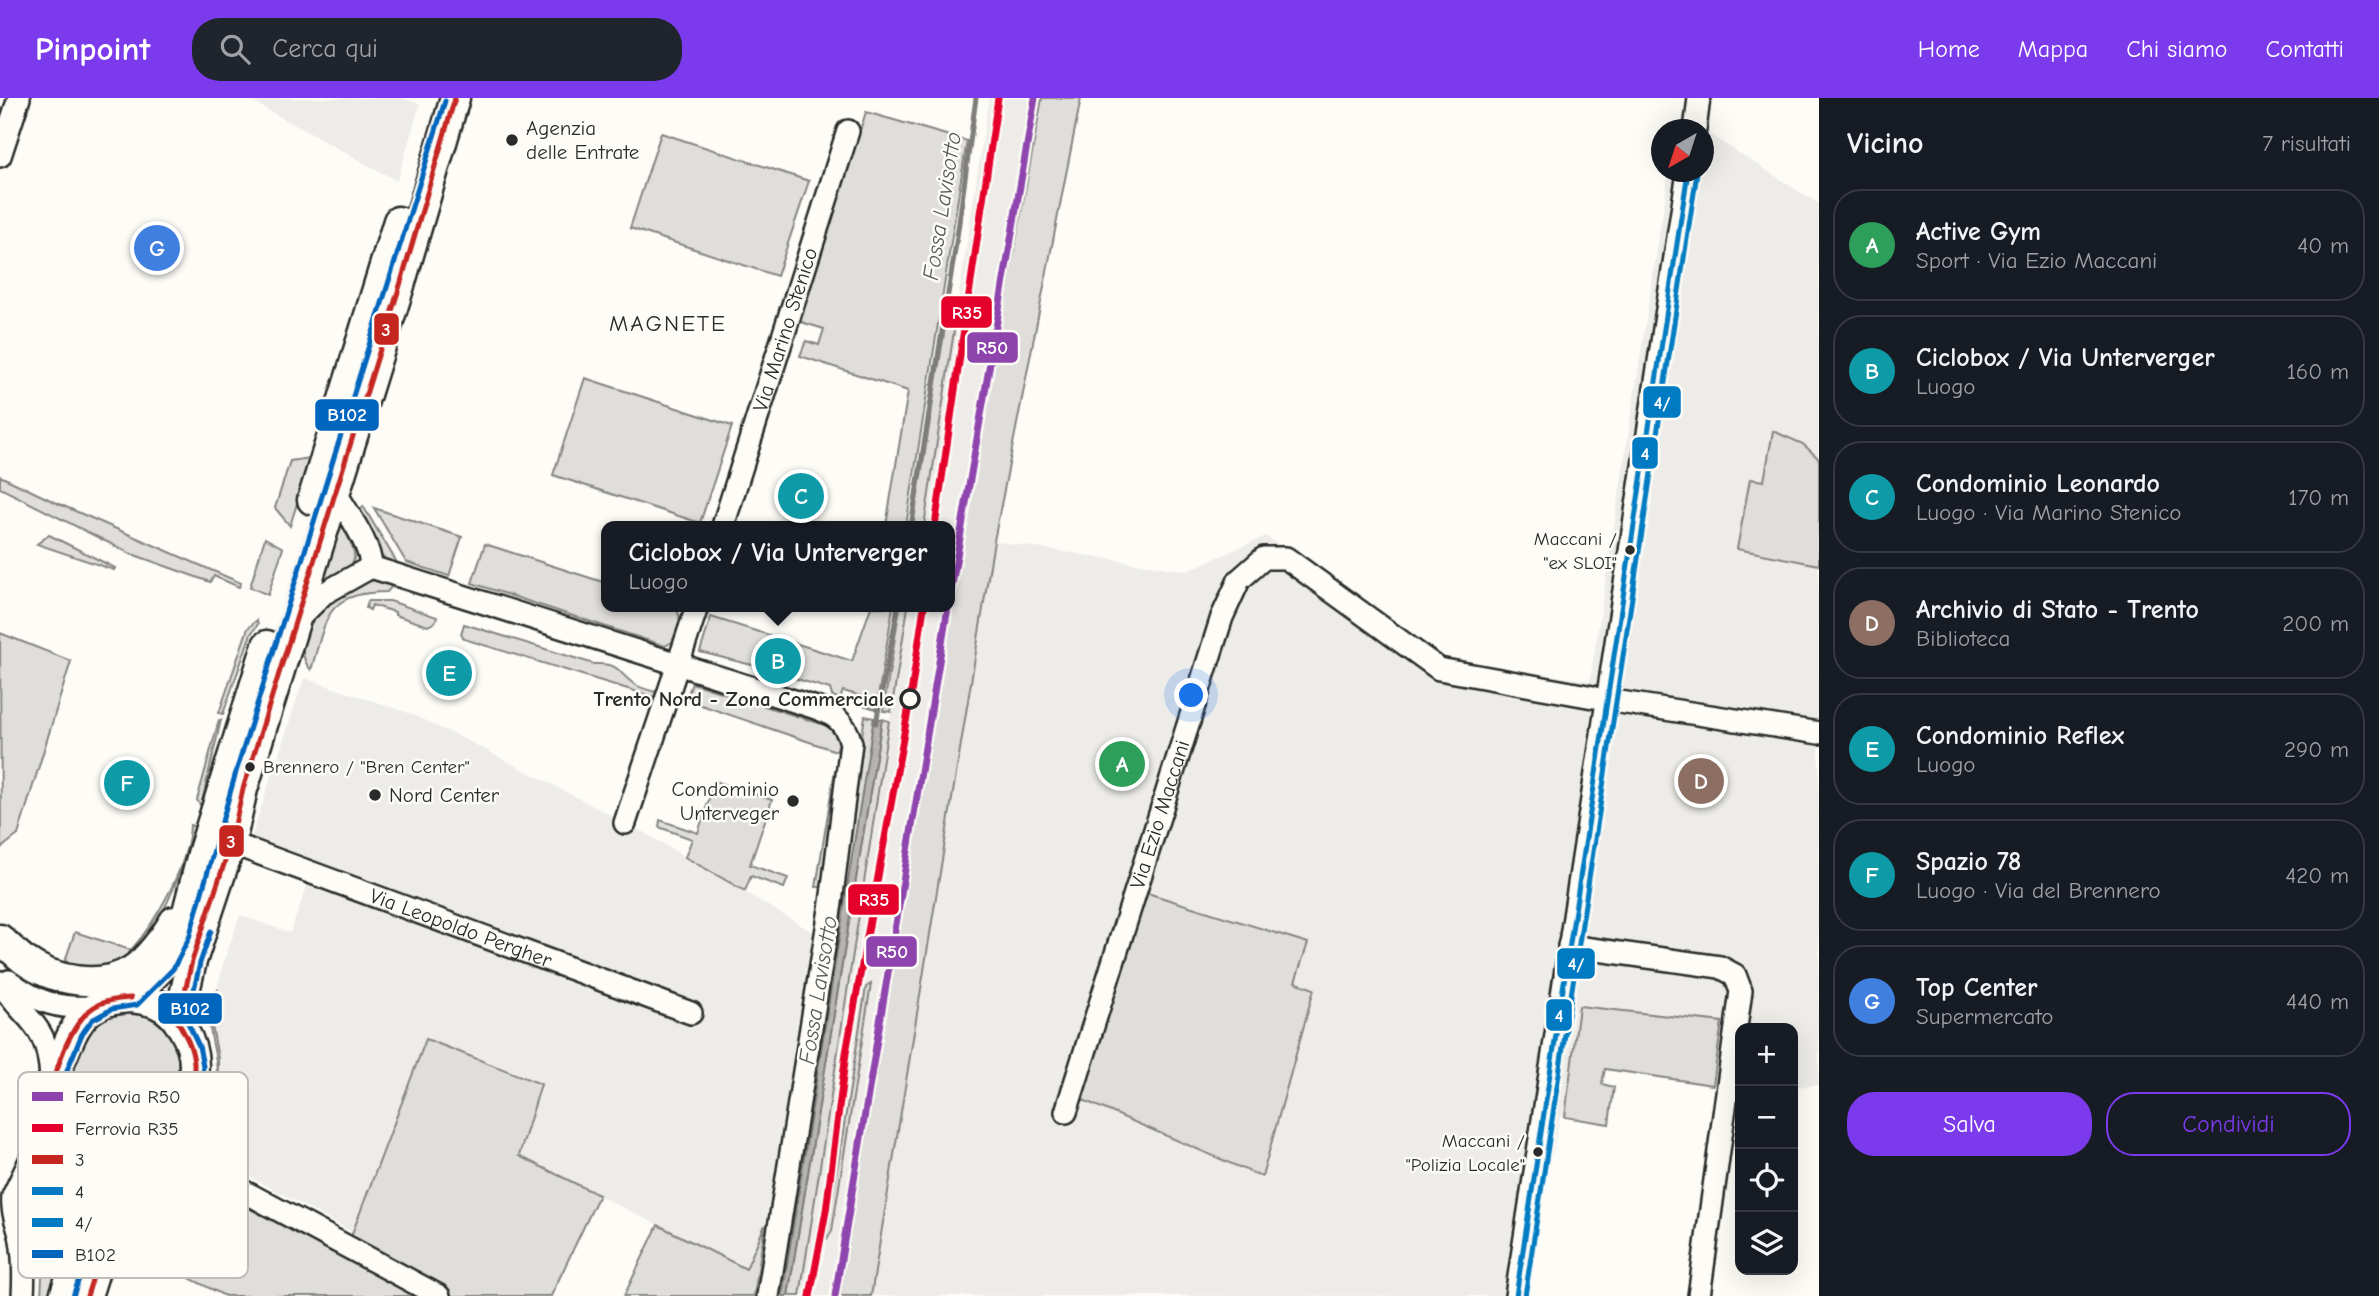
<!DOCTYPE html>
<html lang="it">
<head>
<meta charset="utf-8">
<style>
  :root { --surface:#171b24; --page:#20242c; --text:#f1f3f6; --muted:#9ea1a6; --line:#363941; --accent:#7c3aed }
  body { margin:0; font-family:"Comic Neue",sans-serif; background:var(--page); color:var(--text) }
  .controls { position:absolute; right:21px; bottom:21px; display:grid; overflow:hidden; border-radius:14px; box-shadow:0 7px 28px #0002 }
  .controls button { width:63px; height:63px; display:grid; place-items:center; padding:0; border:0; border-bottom:2px solid var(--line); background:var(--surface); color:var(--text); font:35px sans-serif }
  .compass { position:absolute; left:1651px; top:21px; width:63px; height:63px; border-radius:50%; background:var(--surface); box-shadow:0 7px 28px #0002; rotate:219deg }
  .you { position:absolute; left:1192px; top:598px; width:24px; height:24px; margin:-18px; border:5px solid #fff; border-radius:50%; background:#1a73e8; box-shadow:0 0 0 10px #1a73e833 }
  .badge { display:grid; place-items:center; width:46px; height:46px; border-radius:50%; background:var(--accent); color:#fff; font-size:23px; font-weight:700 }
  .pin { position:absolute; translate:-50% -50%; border:4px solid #fff; box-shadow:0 2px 7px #0006 }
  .popup { position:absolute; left:601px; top:423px; width:354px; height:91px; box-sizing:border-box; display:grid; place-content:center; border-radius:14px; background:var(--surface); filter:drop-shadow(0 2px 5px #0005); font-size:23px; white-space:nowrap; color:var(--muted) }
  .popup b { font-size:26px; color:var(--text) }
  .popup::after { content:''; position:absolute; left:50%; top:100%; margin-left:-14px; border:14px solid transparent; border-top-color:var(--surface) }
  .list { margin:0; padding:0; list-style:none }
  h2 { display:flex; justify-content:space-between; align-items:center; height:91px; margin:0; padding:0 28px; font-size:30px }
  h2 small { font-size:23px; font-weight:400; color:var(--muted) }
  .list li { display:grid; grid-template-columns:46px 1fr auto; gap:21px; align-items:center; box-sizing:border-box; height:112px; margin:0 14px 14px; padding:0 14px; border:2px solid var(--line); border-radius:28px }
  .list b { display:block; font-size:26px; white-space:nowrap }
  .list p { margin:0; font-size:23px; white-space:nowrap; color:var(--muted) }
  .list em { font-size:23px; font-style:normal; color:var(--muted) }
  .actions { display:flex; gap:14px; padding:21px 28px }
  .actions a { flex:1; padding:16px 0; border:2px solid var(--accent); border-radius:28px; text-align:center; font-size:24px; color:var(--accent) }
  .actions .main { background:var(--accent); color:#fff }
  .icon { flex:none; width:38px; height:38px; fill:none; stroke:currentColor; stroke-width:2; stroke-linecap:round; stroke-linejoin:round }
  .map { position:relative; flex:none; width:1819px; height:1198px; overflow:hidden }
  header { display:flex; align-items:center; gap:42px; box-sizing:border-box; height:98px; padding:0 35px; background:var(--accent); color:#fff }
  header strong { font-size:33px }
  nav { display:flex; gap:38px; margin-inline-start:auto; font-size:24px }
  .search { width:490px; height:63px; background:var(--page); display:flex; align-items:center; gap:18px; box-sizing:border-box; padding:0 24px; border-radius:28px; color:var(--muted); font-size:26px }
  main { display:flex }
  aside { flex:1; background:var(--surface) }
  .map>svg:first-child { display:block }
  .built { fill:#edece8 }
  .green { fill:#dfdeda; stroke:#858482; stroke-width:2 }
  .water { fill:#b5b4b1; stroke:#7e7d7b; stroke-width:2 }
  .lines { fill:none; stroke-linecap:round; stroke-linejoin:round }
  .stream { stroke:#7e7d7b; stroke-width:5 }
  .minor-casing { stroke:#2b2b2b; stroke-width:26 }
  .major-casing { stroke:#2b2b2b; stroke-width:33 }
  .minor { stroke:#fdfcf7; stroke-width:21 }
  .major { stroke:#fdfcf7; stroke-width:28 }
  .bus-1-casing { stroke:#fdfcf7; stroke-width:10 }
  .bus-2-casing { stroke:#fdfcf7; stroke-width:10 }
  .bus-3-casing { stroke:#fdfcf7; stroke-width:10 }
  .bus-4-casing { stroke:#fdfcf7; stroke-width:10 }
  .bus-1 { stroke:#c52720; stroke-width:5 }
  .bus-2 { stroke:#007bc3; stroke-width:5 }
  .bus-3 { stroke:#007bc3; stroke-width:5 }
  .bus-4 { stroke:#0065bd; stroke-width:5 }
  .rail-1-casing { stroke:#fdfcf7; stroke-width:12 }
  .rail-2-casing { stroke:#fdfcf7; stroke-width:12 }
  .rail-1 { stroke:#8e44ad; stroke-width:7 }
  .rail-2 { stroke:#e4002b; stroke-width:7 }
  .poi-dot { fill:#2b2b2b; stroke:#fdfcf7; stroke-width:2.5 }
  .stop-dot { fill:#fdfcf7; stroke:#2b2b2b; stroke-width:3.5 }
  .labels { text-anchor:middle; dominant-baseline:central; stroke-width:5; stroke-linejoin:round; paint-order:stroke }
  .bus-label { font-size:19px; fill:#2b2b2b; stroke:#fdfcf7; text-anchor:end }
  .poi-label { font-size:21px; fill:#2b2b2b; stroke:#fdfcf7; text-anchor:start }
  .street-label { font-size:21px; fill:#2b2b2b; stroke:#fdfcf7 }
  .stop-label { font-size:21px; font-weight:bold; fill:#2b2b2b; stroke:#fdfcf7; text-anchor:end }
  .water-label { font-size:23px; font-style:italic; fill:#5b5b5a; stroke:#fdfcf7 }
  .neighbourhood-label { font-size:23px; letter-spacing:2px; fill:#2b2b2b; stroke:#fdfcf7 }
  .key { fill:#fdfcf7; stroke:#bebdba; stroke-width:2 }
  .key-label { font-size:19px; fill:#2b2b2b }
  .line-badge { stroke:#fdfcf7; stroke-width:2.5 }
  .badge-label { font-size:19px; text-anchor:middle; font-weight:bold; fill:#fff }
</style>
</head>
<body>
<header>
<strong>Pinpoint</strong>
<div class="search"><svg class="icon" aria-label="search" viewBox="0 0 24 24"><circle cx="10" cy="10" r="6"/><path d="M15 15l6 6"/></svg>Cerca qui</div>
<nav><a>Home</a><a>Mappa</a><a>Chi siamo</a><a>Contatti</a></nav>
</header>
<main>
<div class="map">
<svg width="1819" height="1198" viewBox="0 0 1819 1198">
  <rect width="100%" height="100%" fill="#fdfcf7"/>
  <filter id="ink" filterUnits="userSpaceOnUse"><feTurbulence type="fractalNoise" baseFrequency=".0143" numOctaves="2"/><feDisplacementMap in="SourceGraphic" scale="14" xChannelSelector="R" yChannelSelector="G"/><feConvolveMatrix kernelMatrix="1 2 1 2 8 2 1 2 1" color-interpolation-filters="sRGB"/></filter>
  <g filter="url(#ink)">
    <path class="built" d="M246 0H402L420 6 397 83Z
      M989 0H1042L978 353 840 1198H800L849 892 907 510 950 509V428H924Z
      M1704 33 1819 106V987L1793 989V930H1740V991L1713 987 1722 924 1579 908 1565 1019 1560 1018 1524 1198H871L994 443 1187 473 1266 438 1440 560 1590 583 1669 74H1703Z
      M304 580 409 615 476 647 643 734 814 835 769 1108 765 1127 747 1171 519 1058 426 941 352 1134 215 1060 205 1043 203 1031 216 977V960L210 931V919L224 863 240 817 290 835 313 772 249 746Z"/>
    <path class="green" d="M1042 0H1081L994 443 871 1198H840L978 353Z
      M866 14 967 43 906 428H886L908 293 800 258 806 243 819 247 824 231 798 223Z
      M661 35 809 83 777 178 630 130Z
      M956 220 924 428H913L946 223Z
      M585 280 732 328 700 425 553 377Z
      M1773 333 1803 346 1819 361V467L1737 451 1750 381 1764 383Z
      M311 360 290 428 275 410 290 363Z
      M0 378 59 406 241 485 239 489 214 478 210 484 129 455 0 390Z
      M363 408 399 468C373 461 367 436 359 414Z
      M374 410 462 439 449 478 406 464Z
      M337 416C362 467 364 462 315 491Z
      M49 437 115 470 114 472 37 446Z
      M265 440 283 450 268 497 250 489Z
      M485 446 606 485V509H674C685 519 677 532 672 544L665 548 472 485Z
      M378 481 394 486 387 494C324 494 327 521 311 572 296 558 304 522 319 508 329 498 364 484 378 481Z
      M368 503H390L437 519 435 524 428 528 395 517V514L372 507 370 512 366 510Z
      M871 509H893L876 611 859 606 861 598 843 593 840 601 832 598 830 591 784 577 790 559 765 551 760 569 700 554 711 519 852 563Z
      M900 509H908L891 614 883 613Z
      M257 522 258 526 251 536 223 616 219 615 248 530Z
      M464 526 594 566C620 565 616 573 634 586 640 590 648 592 656 594L654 599 464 541 461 536Z
      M0 535 71 563 18 737 1 750Z
      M692 585 828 628 840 642 836 653 686 602Z
      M865 618 874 620 866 675 782 1198H774Z
      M882 621 889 623 800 1198H788Z
      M219 622H221L201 708 197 702Z
      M835 672 840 673 821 789H816Z
      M715 683 772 702 750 767 788 780 784 790 751 778 745 793 685 759 692 741 659 729 660 722 698 735Z
      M190 727 196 729C177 782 145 900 65 863L75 834 131 852C156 824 189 766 190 727Z
      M1144 794 1308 845 1295 884 1314 891 1262 1079 1076 999Z
      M871 886 832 1133 826 1142 866 889Z
      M218 891 219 910 214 912 217 926 212 928 218 960V977L205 1026 213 1028 215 1042 225 1052 221 1059C212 1053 204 1045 203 1034 201 1016 212 999 216 981 219 962 211 946 210 928 209 915 214 903 218 891Z
      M1579 908 1722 924 1713 987 1605 971 1602 986 1614 989 1609 1026 1565 1019Z
      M113 912C123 913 137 912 146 915 156 918 165 928 170 937 191 972 169 1012 157 1047L131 1071 96 1072 67 1053 55 1019 83 933Z
      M426 941 541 986 519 1058 599 1097 551 1198H453L350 1141Z
      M174 1080H187L209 1089 415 1198H225L118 1144C131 1110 138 1092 174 1080Z
      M60 1085C69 1088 78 1092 80 1102 84 1122 58 1177 50 1198H41C42 1181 43 1164 43 1147 41 1122 25 1094 60 1085Z
      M658 1127 746 1171 765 1127 754 1198H624Z"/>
    <path class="water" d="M874 620 882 621 788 1198H782Z"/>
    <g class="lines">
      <path class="stream" d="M911 428 957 139 976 0
        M876 625 898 509"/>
      <g class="minor-casing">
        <g id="minor">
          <path d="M1695 32 1699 0"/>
          <path d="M0 58 19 0"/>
          <path d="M335 393C346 413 371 446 371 469"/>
          <path id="s1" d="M723 428 848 33"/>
          <path d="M371 469 813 609C834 616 845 623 851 645L831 805 768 1198"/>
          <path d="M297 522 323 496 371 469"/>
          <path d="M1607 602 1819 635"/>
          <path d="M625 725 697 509"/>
          <path id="s2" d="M231 745 691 915"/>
          <path d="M1569 848 1720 869 1735 877 1741 893 1699 1198"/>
          <path d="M9 883C38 905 58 911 95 909"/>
          <path d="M0 884C26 926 48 922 51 981"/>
          <path id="s3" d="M1066 1014 1222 519 1239 482 1264 460H1286L1439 571 1593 599"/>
          <path d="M181 1020 186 1043 204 1072"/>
          <path d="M151 1073 184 1068 204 1072 439 1198"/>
          <path d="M23 1109C27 1087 45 1075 65 1066"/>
          <path d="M23 1198C24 1180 24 1160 21 1142 18 1126 11 1114 13 1098L47 1027"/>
          <path d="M1516 1198 1688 74"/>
        </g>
      </g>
      <g class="major-casing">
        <path id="major" d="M312 402 398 123
          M0 841C8 848 16 856 24 862 53 883 101 892 132 872 147 863 166 837 174 823
          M131 900 166 865 181 837 202 756 267 547
          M131 900C140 901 149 902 157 906 178 915 194 945 194 967 194 983 187 999 183 1014 171 1054 153 1090 104 1085 56 1080 40 1029 51 987 54 977 59 967 63 957 70 940 78 919 95 909 106 902 119 901 131 900Z
          M178 924 192 863 231 745 243 691 401 184 455 0
          M64 1198 94 1110 88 1082
          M87 1198 114 1112 134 1082"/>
      </g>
      <use href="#minor" class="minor"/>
      <use href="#major" class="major"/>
      <g class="bus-1-casing">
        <path id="bus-1" d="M178 924 192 863 231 745 243 691 401 184 455 0
          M88 1082C73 1071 59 1061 52 1043 40 1010 64 928 94 909 105 902 119 901 131 900
          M134 1082C144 1077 154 1072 161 1063 178 1045 195 990 194 965 193 950 185 936 178 924
          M87 1198 114 1112 134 1082"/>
      </g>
      <g class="bus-2-casing">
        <path id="bus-2" d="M1516 1198 1688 74"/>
      </g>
      <g class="bus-3-casing">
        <path id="bus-3" d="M1525 1198 1697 75"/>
      </g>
      <g class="bus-4-casing">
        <path id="bus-4" d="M105 1168 127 1106 140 1089 149 1085 170 1067 180 1048 189 1023 201 987 203 968 199 948 187 923 200 865 211 833
          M73 1198 103 1112 95 1077 72 1060 61 1042 56 1026 60 989 82 936 92 922 112 911 137 907 173 871 189 840 236 674 445 3"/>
      </g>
      <use href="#bus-1" class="bus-1"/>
      <use href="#bus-2" class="bus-2"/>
      <use href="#bus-3" class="bus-3"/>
      <use href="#bus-4" class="bus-4"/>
      <g class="rail-1-casing">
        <path id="rail-1" d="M950 499 1035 0
          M835 1198 948 509"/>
      </g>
      <g class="rail-2-casing">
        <path id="rail-2" d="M935 428 998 0
          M810 1198 826 1113 846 955 910 602 924 509"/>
      </g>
      <use href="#rail-1" class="rail-1"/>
      <use href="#rail-2" class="rail-2"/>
    </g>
  </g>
  <g class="poi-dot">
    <circle cx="512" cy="42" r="7"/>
    <circle cx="1630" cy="452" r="6"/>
    <circle cx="250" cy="669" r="6"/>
    <circle cx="375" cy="697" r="7"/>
    <circle cx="793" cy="703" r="7"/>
    <circle cx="1538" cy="1054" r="6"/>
  </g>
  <circle class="stop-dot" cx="910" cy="601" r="9"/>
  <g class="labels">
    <g class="bus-label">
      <text x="1617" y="441">Maccani /<tspan x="1617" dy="24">"ex SLOI"</tspan></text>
      <text x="263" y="669" text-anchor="start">Brennero / "Bren Center"</text>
      <text x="1525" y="1043">Maccani /<tspan x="1525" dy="24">"Polizia Locale"</tspan></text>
    </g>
    <g class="poi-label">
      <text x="526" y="30">Agenzia<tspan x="526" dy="24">delle Entrate</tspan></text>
      <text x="779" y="691" text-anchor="end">Condominio<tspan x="779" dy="24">Unterveger</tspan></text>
      <text x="389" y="697">Nord Center</text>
    </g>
    <g class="street-label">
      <text stroke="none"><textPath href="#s1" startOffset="206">Via Marino Stenico</textPath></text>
      <text stroke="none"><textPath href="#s3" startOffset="312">Via Ezio Maccani</textPath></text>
      <text stroke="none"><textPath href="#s2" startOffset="245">Via Leopoldo Pergher</textPath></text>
    </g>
    <g class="stop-label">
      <text x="894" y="601">Trento Nord - Zona Commerciale</text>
    </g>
    <g class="water-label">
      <text transform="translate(942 108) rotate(-81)">Fossa Lavisotto</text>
      <text transform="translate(818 892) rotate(-81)">Fossa Lavisotto</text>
    </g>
    <g class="neighbourhood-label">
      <text x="668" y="225">MAGNETE</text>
    </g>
  </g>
  <rect x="18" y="974" width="230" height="206" rx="10" class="key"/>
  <rect x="32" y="994" width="31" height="9" fill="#8e44ad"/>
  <rect x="32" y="1026" width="31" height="8" fill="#e4002b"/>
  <rect x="32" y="1057" width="31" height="9" fill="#c52720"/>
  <rect x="32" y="1089" width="31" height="8" fill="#007bc3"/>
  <rect x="32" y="1120" width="31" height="9" fill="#007bc3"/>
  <rect x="32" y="1152" width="31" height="8" fill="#0065bd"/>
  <g class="key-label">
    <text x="75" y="1005">Ferrovia R50</text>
    <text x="75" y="1037">Ferrovia R35</text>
    <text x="75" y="1068">3</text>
    <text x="75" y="1100">4</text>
    <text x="75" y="1131">4/</text>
    <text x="75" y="1163">B102</text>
  </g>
  <g class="line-badge">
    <rect x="940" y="197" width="53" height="34" rx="7" fill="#e4002b"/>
    <rect x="373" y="214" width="27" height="34" rx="7" fill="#c52720"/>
    <rect x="966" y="233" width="53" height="33" rx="7" fill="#8e44ad"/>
    <rect x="1642" y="287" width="40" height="34" rx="7" fill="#007bc3"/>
    <rect x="314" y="300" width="66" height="34" rx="7" fill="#0065bd"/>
    <rect x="1631" y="338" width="28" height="34" rx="7" fill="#007bc3"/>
    <rect x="218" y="726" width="27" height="34" rx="7" fill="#c52720"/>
    <rect x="847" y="785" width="53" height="33" rx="7" fill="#e4002b"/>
    <rect x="865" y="837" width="53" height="33" rx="7" fill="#8e44ad"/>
    <rect x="1556" y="849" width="40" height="33" rx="7" fill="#007bc3"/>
    <rect x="157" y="894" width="66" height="33" rx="7" fill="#0065bd"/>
    <rect x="1545" y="900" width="28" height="34" rx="7" fill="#007bc3"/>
  </g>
  <g class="badge-label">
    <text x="967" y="221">R35</text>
    <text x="386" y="238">3</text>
    <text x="992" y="256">R50</text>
    <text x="1662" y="311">4/</text>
    <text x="347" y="323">B102</text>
    <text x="1645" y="362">4</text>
    <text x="231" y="750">3</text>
    <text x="874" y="808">R35</text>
    <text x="892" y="860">R50</text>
    <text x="1576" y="872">4/</text>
    <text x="190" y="917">B102</text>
    <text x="1559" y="924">4</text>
  </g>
</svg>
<div class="controls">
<button>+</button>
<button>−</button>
<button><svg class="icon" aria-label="locate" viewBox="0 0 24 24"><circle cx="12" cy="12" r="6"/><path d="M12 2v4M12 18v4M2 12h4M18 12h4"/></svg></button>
<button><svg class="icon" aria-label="layers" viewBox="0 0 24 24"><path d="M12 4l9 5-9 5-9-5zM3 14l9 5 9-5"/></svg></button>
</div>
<svg class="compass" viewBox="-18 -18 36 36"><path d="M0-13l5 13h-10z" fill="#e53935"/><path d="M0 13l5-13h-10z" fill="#9ea1a6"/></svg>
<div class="you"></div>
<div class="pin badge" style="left:1122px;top:666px;background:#2e9e5b">A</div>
<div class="pin badge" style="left:778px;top:563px;background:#0f9aa8">B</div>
<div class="popup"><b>Ciclobox / Via Unterverger</b>Luogo</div>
<div class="pin badge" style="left:801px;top:398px;background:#0f9aa8">C</div>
<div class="pin badge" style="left:1701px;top:683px;background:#8d6e63">D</div>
<div class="pin badge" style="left:449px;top:575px;background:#0f9aa8">E</div>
<div class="pin badge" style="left:127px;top:685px;background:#0f9aa8">F</div>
<div class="pin badge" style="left:157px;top:150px;background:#3f7fe0">G</div>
</div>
<aside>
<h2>Vicino<small>7 risultati</small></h2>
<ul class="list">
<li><span class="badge" style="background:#2e9e5b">A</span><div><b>Active Gym</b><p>Sport · Via Ezio Maccani</p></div><em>40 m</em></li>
<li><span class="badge" style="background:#0f9aa8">B</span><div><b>Ciclobox / Via Unterverger</b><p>Luogo</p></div><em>160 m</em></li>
<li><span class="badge" style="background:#0f9aa8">C</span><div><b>Condominio Leonardo</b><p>Luogo · Via Marino Stenico</p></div><em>170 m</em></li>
<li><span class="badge" style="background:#8d6e63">D</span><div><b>Archivio di Stato - Trento</b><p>Biblioteca</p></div><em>200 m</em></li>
<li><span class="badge" style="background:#0f9aa8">E</span><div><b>Condominio Reflex</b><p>Luogo</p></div><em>290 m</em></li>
<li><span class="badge" style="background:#0f9aa8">F</span><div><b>Spazio 78</b><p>Luogo · Via del Brennero</p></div><em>420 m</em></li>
<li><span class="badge" style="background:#3f7fe0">G</span><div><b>Top Center</b><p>Supermercato</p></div><em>440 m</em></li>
</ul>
<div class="actions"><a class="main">Salva</a><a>Condividi</a></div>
</aside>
</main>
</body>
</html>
